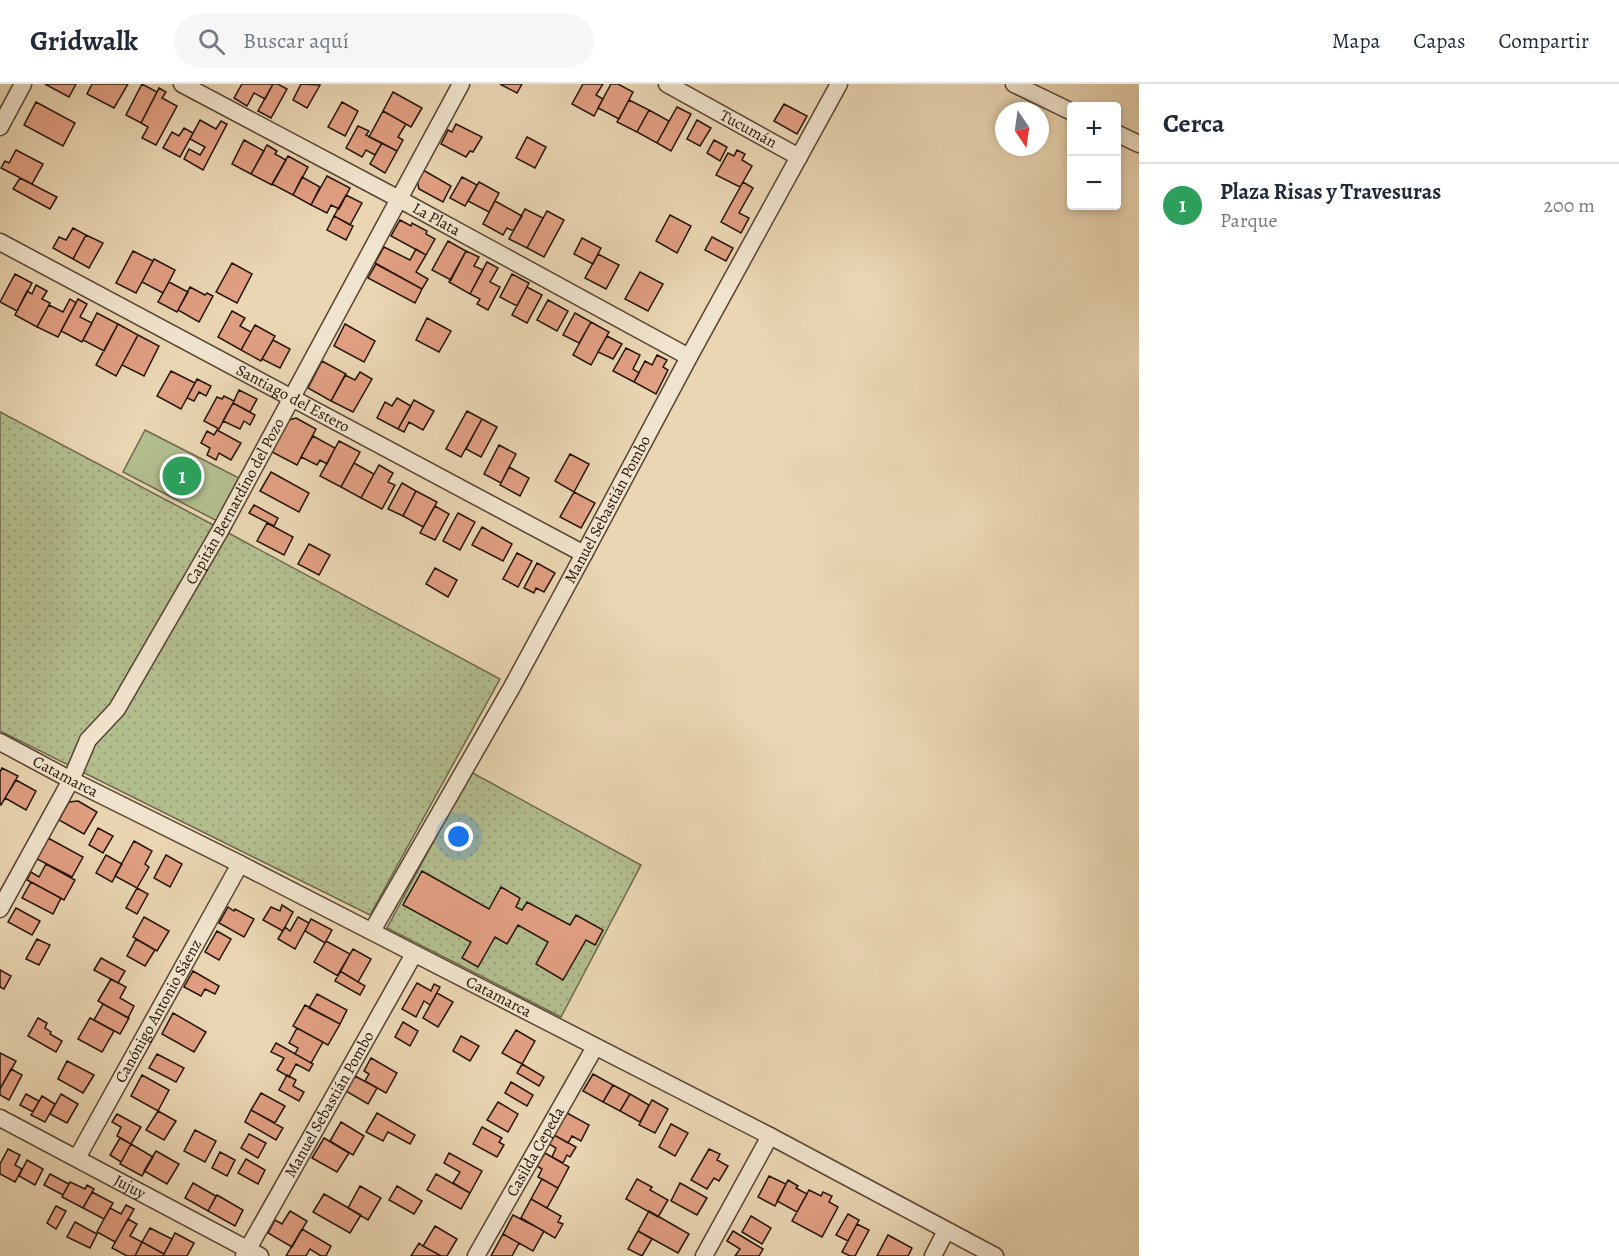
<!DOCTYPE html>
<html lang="es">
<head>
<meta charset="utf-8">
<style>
  :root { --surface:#fff; --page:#f6f6f7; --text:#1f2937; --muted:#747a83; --line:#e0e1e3; --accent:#8f2418 }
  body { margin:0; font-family:Alegreya,serif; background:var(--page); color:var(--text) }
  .controls { position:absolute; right:18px; top:18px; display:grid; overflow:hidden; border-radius:6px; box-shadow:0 3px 9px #0003 }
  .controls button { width:54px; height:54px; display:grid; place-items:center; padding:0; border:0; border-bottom:2px solid var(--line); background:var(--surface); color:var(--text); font:30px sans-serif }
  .compass { position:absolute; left:995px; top:18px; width:54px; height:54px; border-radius:50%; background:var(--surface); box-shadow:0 3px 9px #0003; rotate:167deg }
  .you { position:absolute; left:459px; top:753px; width:21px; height:21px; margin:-15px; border:4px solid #fff; border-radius:50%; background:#1a73e8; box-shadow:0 0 0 9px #1a73e833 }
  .badge { display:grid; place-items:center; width:39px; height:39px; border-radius:50%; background:var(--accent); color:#fff; font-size:20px; font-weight:700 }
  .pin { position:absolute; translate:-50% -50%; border:3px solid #fff; box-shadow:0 2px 6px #0006 }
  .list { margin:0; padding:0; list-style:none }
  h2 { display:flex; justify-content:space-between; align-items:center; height:78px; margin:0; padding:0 24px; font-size:26px }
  h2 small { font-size:20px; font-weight:400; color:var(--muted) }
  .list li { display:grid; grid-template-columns:39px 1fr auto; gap:18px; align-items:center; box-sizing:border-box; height:84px; padding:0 24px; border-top:2px solid var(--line) }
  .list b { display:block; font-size:22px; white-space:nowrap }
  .list p { margin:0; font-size:20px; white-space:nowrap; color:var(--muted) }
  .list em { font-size:20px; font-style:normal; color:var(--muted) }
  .icon { flex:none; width:33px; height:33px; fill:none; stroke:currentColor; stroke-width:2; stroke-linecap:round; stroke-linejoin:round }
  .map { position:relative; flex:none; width:1139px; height:1172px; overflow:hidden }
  header { display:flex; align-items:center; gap:36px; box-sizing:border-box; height:84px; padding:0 30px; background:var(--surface); border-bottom:2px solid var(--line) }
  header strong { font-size:28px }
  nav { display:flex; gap:33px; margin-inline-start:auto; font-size:21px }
  .search { width:420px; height:54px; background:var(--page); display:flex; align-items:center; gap:15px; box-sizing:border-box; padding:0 21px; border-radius:33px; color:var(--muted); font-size:22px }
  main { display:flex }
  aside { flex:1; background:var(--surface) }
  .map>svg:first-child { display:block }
  .grass { fill:url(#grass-dots); stroke:#6c694a; stroke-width:1.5 }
  .park { fill:#b3be8f; stroke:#6c694a; stroke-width:1.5 }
  .building { fill:#e19f82; stroke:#251404; stroke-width:1.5 }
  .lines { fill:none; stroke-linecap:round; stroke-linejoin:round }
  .minor-casing { stroke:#564430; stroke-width:19 }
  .minor { stroke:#f1e4ce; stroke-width:16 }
  .labels { text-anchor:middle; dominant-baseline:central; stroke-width:5; stroke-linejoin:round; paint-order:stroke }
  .street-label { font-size:16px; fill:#251404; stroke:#f1e4ce }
</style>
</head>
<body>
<header>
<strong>Gridwalk</strong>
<div class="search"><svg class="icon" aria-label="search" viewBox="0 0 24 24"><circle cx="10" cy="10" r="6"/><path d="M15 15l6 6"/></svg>Buscar aquí</div>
<nav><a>Mapa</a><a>Capas</a><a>Compartir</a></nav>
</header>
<main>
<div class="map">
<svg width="1139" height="1172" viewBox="0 0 1139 1172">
  <defs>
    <pattern id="grass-dots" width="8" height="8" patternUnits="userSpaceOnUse" patternTransform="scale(1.5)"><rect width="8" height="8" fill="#b3be8f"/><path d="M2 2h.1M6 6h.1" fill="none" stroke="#9aa27a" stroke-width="1.8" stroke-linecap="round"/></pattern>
  </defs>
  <rect width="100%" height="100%" fill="#ead6b3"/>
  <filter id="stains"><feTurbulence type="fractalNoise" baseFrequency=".00333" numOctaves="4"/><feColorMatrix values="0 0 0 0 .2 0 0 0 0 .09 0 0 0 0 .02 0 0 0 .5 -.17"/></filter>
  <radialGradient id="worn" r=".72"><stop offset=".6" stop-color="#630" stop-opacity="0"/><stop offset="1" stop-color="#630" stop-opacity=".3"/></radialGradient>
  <path class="grass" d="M0 328 221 445 500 595 370 831 0 647Z
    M471 688 641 781 561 933 387 844Z"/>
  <path class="park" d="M145 346 241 395 219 438 123 388Z"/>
  <path class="building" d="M45 0H76L69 13Z
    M92 0H128L114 24 87 10Z
    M142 0 157 8 141 39 126 31Z
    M242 0H273L265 15 254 9 247 22 234 14Z
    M273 0H278L287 5 271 34 258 27Z
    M301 0 320 1 307 24 293 16Z
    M500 0H522L517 9Z
    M583 0H603L596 11 603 15 594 32 572 20Z
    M611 0H618L633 8 619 35 598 24Z
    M159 4 166 8 162 14 177 22 156 61 142 54 148 43 141 39Z
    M393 8 422 24 411 43 383 27Z
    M629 16 649 26 637 48 617 38Z
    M36 18 75 39 63 62 24 41Z
    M342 18 358 27 345 52 328 43Z
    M784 20 807 32 797 50 774 37Z
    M677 23 691 30 671 67 657 59Z
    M649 26 669 37 657 59 637 48Z
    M383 27 406 40 398 53 403 56 397 67 369 53Z
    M200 36 216 45 221 37 227 40 203 86 184 75 189 65 200 71 205 63 190 55Z
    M697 36 711 44 700 62 687 55Z
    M456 40 482 53 473 68 470 67 466 73 441 60 448 46 452 48Z
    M358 42 369 47 366 51 382 59 375 71 366 66 362 73 346 64Z
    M184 44 193 49 180 73 163 64 172 48 179 52Z
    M527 53 546 63 535 84 516 74Z
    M244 56 264 67 251 90 232 80Z
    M714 56 727 63 720 77 707 69Z
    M382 59 397 67 385 89 370 80Z
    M267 61 277 67 275 70 286 76 272 101 251 90Z
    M16 66 43 80 32 100 1 84 5 77 9 79Z
    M737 66 745 70 742 76 752 82 740 103 716 91 728 69 734 72Z
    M288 72 308 83 293 111 272 100Z
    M423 86 451 102 443 118 419 105 417 96Z
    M327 92 350 104 339 125 331 121 327 129 311 121Z
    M302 93 320 103 311 121 293 111Z
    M462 93 477 101 465 122 450 114Z
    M20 94 57 113 50 125 13 105Z
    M479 98 499 109 489 128 468 117Z
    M743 98 753 104 739 129 749 134 741 149 721 138Z
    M346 111 362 119 350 141 334 132Z
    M495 117 522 132 513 147 507 144 503 151 483 140Z
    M525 125 543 134 527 164 509 155Z
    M547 127 564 136 544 173 527 164Z
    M670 131 691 142 677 169 656 157Z
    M334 132 353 142 346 156 327 146Z
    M400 136 411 142 412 139 427 147 426 150 435 155 426 171 391 152Z
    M73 144 86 151 73 175 53 164 59 153 66 156Z
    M86 151 103 159 89 184 73 175Z
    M712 153 733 164 726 177 705 166Z
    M582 154 601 164 593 180 574 170Z
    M448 157 466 167 451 196 432 186Z
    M384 163 410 176 416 165 426 171 416 188 428 195 422 205 375 179Z
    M133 167 153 177 136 209 116 199Z
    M466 167 479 173 474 182 483 186 470 210 449 198Z
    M598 170 619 181 606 205 585 194Z
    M154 175 175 186 163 209 142 198Z
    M487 178 498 184 490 198 500 203 488 226 477 220 480 215 470 210Z
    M232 179 252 190 237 219 216 208Z
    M376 180 422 205 415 219 368 194Z
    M640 188 663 200 648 227 625 215Z
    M15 190 32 199 17 227 0 218Z
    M512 190 529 199 517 222 500 213Z
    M169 198 188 208 177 228 158 218Z
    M36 201 47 207 42 215 50 219 37 243 15 231 27 207 32 210Z
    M190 203 205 211 207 209 213 212 199 238 178 226Z
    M527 203 542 211 527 239 512 231Z
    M70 215 76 219 58 253 37 243 49 221 63 228Z
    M78 215 87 220 80 233 92 239 82 258 61 247Z
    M548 216 568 227 557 247 537 236Z
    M232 227 245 234 240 242 251 248 241 266 218 253Z
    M97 229 118 240 104 267 83 256Z
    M575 229 591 238 579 259 563 251Z
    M427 234 451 247 439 268 416 256Z
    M591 238 609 248 591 281 573 271Z
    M118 240 138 251 116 292 96 281Z
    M345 240 375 257 364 278 334 262Z
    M255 241 275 252 261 277 241 266Z
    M138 251 159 262 144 292 122 281Z
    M607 252 622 260 613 275 598 268Z
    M273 256 290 265 280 284 262 275Z
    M626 264 640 271 633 285 639 289 634 298 613 287Z
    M657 271 667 276 663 283 668 286 656 310 634 298 645 277 652 281Z
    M322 277 346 290 331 317 308 304Z
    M171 287 195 299 181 325 157 312Z
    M360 288 372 295 353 328 331 317 345 291 355 296Z
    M197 295 211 302 206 312 199 308 194 317 187 314Z
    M239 306 257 315 250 328 233 319Z
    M224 312 234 317 219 345 204 337 217 313 222 315Z
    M397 314 411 322 398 345 377 334 385 318 392 322Z
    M414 316 434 327 423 346 409 338 404 348 398 345Z
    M233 319 255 331 250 341 244 337 240 345 223 337Z
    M467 327 482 335 461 373 446 365Z
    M296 334 316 345 297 381 272 368 289 336Z
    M482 335 497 343 481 373 466 365Z
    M217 346 241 359 231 376 219 369 216 376 207 371 210 364 201 359 207 347 214 351Z
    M313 352 335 364 327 380 320 376 317 381 301 373Z
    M339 357 360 368 341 403 320 392Z
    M499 361 516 370 501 399 484 390Z
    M570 370 589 380 574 408 555 397Z
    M354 379 374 390 361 414 341 403Z
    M379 381 393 389 388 398 395 401 382 425 361 414Z
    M509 383 529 394 520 412 500 401Z
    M271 388 309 409 299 428 260 407Z
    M402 399 416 407 403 432 388 425Z
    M416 407 437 418 423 443 403 432Z
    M574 408 595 419 581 444 560 433Z
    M254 421 278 434 274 442 249 429Z
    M435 422 449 430 435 456 420 449Z
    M458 429 475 438 460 466 443 457Z
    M267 439 293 453 284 471 257 457Z
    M482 443 512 460 503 477 472 461Z
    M309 460 330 471 319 491 298 480Z
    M517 469 532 477 518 503 503 495Z
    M537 479 555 489 544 508 536 504 534 509 524 504Z
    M435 484 457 496 448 513 426 500Z
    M2 684 18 692 1 721 0 720V688Z
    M16 696 36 707 26 726 5 714Z
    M78 717 97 728 84 750 59 736 69 718Z
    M98 744 113 752 103 769 89 761Z
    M48 754 83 773 72 793 37 775Z
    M134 757 152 767 145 780 149 783 137 804 115 792Z
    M106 771 122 780 112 798 96 789Z
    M166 771 182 780 170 803 154 794Z
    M46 780 75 796 64 816 27 796 31 788 39 793Z
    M422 787 489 825 501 803 520 814 516 823 522 826 527 818 570 841 576 831 603 846 595 861 586 856 563 896 536 880 548 858 518 841 507 860 495 853 478 883 462 874 471 858 403 821Z
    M31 798 61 814 53 830 22 814Z
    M137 804 148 810 137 830 126 824Z
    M282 821 293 828 283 847 263 836 271 823 280 827Z
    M228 823 234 827 235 825 254 835 244 853 219 839Z
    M16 824 40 837 32 851 8 838Z
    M144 833 169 847 157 867 133 853Z
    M298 833 309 839 295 865 278 855 285 843 290 847Z
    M311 835 332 846 325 859 305 847Z
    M217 847 231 855 219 876 205 868Z
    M37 855 50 861 39 881 26 875Z
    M136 855 155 866 145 882 127 872Z
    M326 857 350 870 338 892 314 878Z
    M353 865 371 875 358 898 340 887Z
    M101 874 125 887 118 899 94 886Z
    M0 886 11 892 4 905 0 903Z
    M193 887 219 902 215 910 205 905 201 912 184 903Z
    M340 887 365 902 360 911 335 897Z
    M111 895 126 903 120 914 134 922 128 934 98 917Z
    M417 899 431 907 434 900 440 903 430 921 424 917 416 933 402 925Z
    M437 909 453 918 438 943 423 934Z
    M317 910 347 926 340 940 309 924Z
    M103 920 129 934 120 950 94 936Z
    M305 921 340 940 328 961 293 942Z
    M173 929 206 948 194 968 162 950Z
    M38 934 47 939 45 944 51 948 50 950 62 957 56 968 28 952Z
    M90 934 114 947 102 968 78 955Z
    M403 938 418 947 410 962 395 953Z
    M297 944 323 958 311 979 295 970 298 964 289 959Z
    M516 946 535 957 522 980 502 969Z
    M461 952 479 962 470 977 453 967Z
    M276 959 313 980 309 987 296 980 289 993 277 986 284 974 271 968Z
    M0 969 16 977 0 1005Z
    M157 970 184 984 176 998 149 984Z
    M371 974 397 989 386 1009 365 997 369 990 364 987Z
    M67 977 94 991 83 1009 58 995Z
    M522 980 544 993 539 1002 517 989Z
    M11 985 22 991 9 1016 0 1011V1005Z
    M593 990 613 1001 603 1018 583 1007Z
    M142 991 169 1006 158 1027 131 1012Z
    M287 991 296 996 293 1002 304 1008 299 1017 279 1006Z
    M355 992 377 1004 368 1020 346 1007Z
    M511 998 533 1011 527 1022 505 1009Z
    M613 1001 630 1010 620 1027 603 1018Z
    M261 1009 285 1022 275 1039 251 1026Z
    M26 1010 39 1017 33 1028 20 1021Z
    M61 1010 78 1020 67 1039 50 1030Z
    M630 1010 649 1021 640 1038 620 1027Z
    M42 1012 55 1020 45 1038 31 1031Z
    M652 1016 668 1025 655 1049 639 1041Z
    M498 1018 518 1030 508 1048 487 1036Z
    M251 1026 283 1044 276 1056 245 1038Z
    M158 1027 176 1037 164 1056 146 1046Z
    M377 1029 415 1051 410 1060 388 1048 383 1057 366 1048Z
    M567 1029 589 1041 581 1057 572 1052 568 1059 554 1051Z
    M117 1030 141 1043 131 1060 117 1052 121 1043 112 1038Z
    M341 1038 364 1052 353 1071 330 1057Z
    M671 1040 688 1049 675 1072 659 1063Z
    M482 1043 502 1054 499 1058 504 1061 497 1073 473 1060Z
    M195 1046 216 1057 205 1078 184 1067Z
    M249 1050 266 1059 258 1074 241 1064Z
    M554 1051 576 1063 570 1073 567 1071 563 1079 552 1073 556 1064 549 1060Z
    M120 1054 131 1060 121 1078 110 1071Z
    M324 1054 349 1069 337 1088 312 1074Z
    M131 1060 153 1073 142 1092 120 1080Z
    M8 1065 20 1071 15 1081 22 1085 15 1098 0 1090V1080Z
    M709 1065 720 1070 717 1076 728 1082 719 1097 714 1094 707 1105 691 1096Z
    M156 1067 179 1080 167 1100 144 1087Z
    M220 1068 235 1076 227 1092 212 1084Z
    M449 1069 482 1087 470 1109 453 1099 460 1088 444 1079Z
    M545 1069 569 1083 558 1104 538 1093 542 1085 537 1082Z
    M246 1075 265 1086 258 1100 238 1089Z
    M27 1076 43 1085 35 1101 19 1092Z
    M50 1090 69 1100 63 1111 44 1101Z
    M436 1090 470 1109 461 1125 427 1106Z
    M769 1092 786 1100 775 1122 758 1113Z
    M542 1095 558 1104 547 1124 531 1115Z
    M637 1095 652 1103 650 1106 668 1116 658 1133 626 1115Z
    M788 1096 798 1102 796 1104 807 1110 797 1128 777 1117Z
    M70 1098 85 1105 87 1101 94 1105 83 1124 62 1113Z
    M193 1099 216 1112 208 1127 185 1114Z
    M680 1099 707 1114 697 1131 671 1117Z
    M360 1102 381 1114 368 1136 348 1124Z
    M397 1102 422 1117 414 1130 389 1116Z
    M809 1106 821 1112 823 1108 832 1112 829 1118 838 1123 822 1153 792 1137Z
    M92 1108 113 1119 104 1135 83 1124Z
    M324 1110 361 1131 350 1149 313 1128Z
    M217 1111 243 1126 235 1142 208 1127Z
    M531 1115 561 1132 558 1138 563 1140 555 1154 521 1134Z
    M126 1121 134 1125 115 1158 97 1148 110 1124 121 1130Z
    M56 1122 66 1127 56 1145 47 1139Z
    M290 1127 307 1137 292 1163 268 1149 275 1136 282 1140Z
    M649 1127 689 1150 678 1169 638 1147Z
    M848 1130 859 1136 848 1157 836 1151Z
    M513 1131 544 1147 533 1167 503 1150Z
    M751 1132 771 1144 762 1160 742 1148Z
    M128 1135 137 1140 130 1152 142 1158 135 1172H127L112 1164Z
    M75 1138 97 1150 90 1164 67 1153Z
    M857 1140 869 1146 855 1172H850L842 1168Z
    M435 1142 457 1155 447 1172H441L423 1162Z
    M150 1144 172 1155 164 1170 142 1158Z
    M302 1145 331 1162 326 1172H321L310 1165 306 1172H286Z
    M638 1147 652 1155 642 1172 628 1165Z
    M733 1147 763 1165 759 1172H735L740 1165 727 1157Z
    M175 1149 194 1159 187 1172H163Z
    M503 1150 519 1159 512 1172H491Z
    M888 1151 912 1164 908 1172H877Z
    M142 1158 164 1170 163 1172H135Z
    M419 1159 423 1162 441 1172H411Z"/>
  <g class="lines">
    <g class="minor-casing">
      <g id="minor">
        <path id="s1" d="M182 0 399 115 689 273"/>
        <path id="s2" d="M667 0 799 73"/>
        <path d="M1014 0 1072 28"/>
        <path d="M0 43 23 0"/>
        <path d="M1116 49 1139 60"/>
        <path id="s3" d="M0 158 584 470"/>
        <path id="s4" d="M0 658 71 696 240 780 770 1052 995 1172"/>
        <path id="s5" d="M0 825 71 696 88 656 117 625 221 445 461 0"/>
        <path id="s6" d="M372 847 512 603 584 470 689 273 839 0"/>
        <path id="s7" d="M0 1034 260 1172"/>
        <path id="s8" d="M77 1074 240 780"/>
        <path id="s9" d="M244 1172 414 870"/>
        <path id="s10" d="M476 1172 595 963"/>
        <path d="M704 1172 770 1052"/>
        <path d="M933 1172 946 1147"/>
      </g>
    </g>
    <use href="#minor" class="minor"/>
  </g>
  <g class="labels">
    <g class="street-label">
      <text stroke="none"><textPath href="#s2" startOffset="93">Tucumán</textPath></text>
      <text stroke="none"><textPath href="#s1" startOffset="288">La Plata</textPath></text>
      <text stroke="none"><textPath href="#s3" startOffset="332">Santiago del Estero</textPath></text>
      <text stroke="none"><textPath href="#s5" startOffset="472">Capitán Bernardino del Pozo</textPath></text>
      <text stroke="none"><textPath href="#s6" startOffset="483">Manuel Sebastián Pombo</textPath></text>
      <text stroke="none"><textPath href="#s4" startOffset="74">Catamarca</textPath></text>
      <text stroke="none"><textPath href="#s4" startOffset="560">Catamarca</textPath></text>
      <text stroke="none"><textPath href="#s8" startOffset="168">Canónigo Antonio Sáenz</textPath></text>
      <text stroke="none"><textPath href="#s9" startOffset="174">Manuel Sebastián Pombo</textPath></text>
      <text stroke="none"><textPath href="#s10" startOffset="120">Casilda Cepeda</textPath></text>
      <text stroke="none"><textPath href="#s7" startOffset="147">Jujuy</textPath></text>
    </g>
  </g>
  <rect width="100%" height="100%" filter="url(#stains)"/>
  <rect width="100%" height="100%" fill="url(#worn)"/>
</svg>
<div class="controls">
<button>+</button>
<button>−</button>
</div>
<svg class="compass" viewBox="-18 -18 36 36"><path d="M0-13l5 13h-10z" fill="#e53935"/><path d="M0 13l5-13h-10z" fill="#747a83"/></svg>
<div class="you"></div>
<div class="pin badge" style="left:182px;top:392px;background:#2e9e5b">1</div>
</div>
<aside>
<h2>Cerca<small></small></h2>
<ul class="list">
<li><span class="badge" style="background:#2e9e5b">1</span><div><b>Plaza Risas y Travesuras</b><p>Parque</p></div><em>200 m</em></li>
</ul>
</aside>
</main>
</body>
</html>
